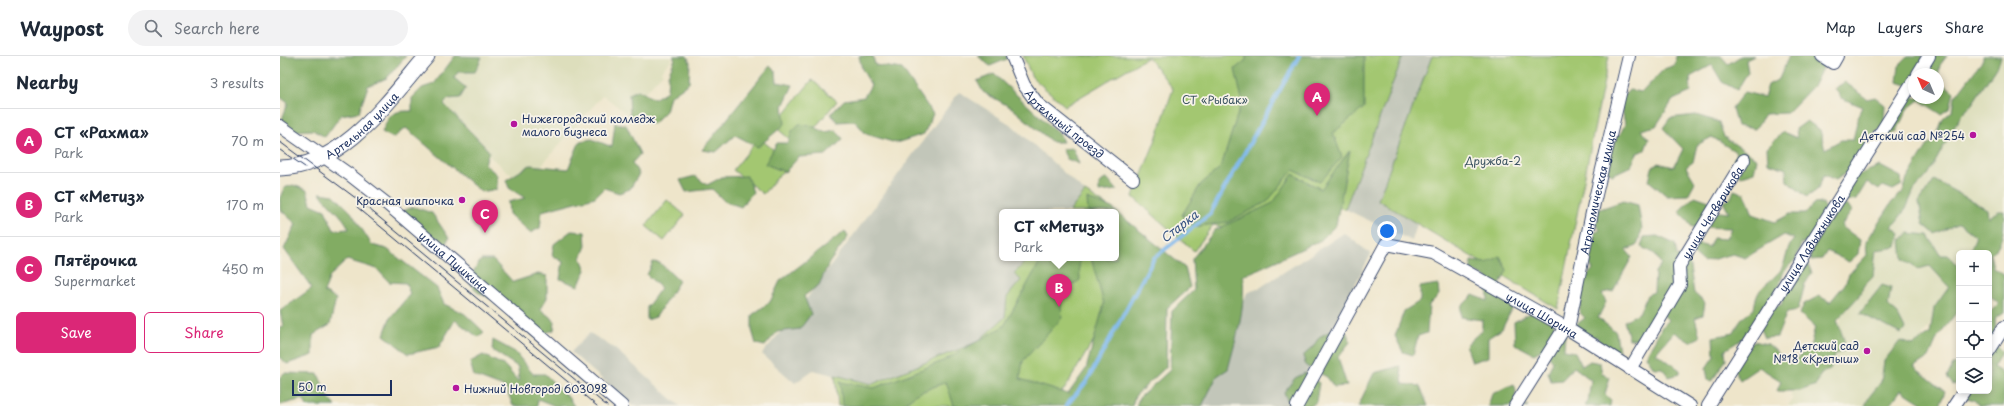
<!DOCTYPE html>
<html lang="en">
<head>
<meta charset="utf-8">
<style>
  :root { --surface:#fff; --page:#f2f2f3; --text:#1f2937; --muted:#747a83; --line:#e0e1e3; --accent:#db2777 }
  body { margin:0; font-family:"Playpen Sans",sans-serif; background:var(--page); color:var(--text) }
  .controls { position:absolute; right:12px; bottom:12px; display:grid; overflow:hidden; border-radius:6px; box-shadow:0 2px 6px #0003 }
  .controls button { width:36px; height:36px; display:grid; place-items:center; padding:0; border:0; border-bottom:1px solid var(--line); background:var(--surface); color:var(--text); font:20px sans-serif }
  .compass { position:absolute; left:1628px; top:12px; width:36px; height:36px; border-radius:50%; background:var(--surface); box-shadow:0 2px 6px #0003; rotate:316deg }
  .scale { position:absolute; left:12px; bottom:10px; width:100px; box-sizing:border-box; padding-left:4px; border:2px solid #1b2f5e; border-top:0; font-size:11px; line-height:14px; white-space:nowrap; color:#1b2f5e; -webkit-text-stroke:3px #f7f3e8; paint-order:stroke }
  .you { position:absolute; left:1107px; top:175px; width:14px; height:14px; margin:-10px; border:3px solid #fff; border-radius:50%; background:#1a73e8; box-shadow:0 0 0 6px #1a73e833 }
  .badge { display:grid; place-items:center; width:26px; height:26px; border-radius:50%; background:var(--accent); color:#fff; font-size:13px; font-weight:700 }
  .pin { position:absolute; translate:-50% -33px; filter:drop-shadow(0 1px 2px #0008) }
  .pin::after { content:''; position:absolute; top:21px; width:14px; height:12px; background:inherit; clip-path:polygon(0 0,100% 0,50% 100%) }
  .popup { position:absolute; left:719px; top:153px; width:120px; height:52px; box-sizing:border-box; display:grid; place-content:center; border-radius:6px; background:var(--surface); filter:drop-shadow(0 1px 3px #0005); font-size:13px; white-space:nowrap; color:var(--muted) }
  .popup b { font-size:15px; color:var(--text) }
  .popup::after { content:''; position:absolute; left:50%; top:100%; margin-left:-8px; border:8px solid transparent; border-top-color:var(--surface) }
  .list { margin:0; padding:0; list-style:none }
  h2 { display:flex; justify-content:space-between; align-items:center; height:52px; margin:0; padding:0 16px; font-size:17px }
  h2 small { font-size:13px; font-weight:400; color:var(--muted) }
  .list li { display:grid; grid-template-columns:26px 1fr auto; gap:12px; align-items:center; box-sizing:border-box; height:64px; padding:0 16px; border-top:1px solid var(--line) }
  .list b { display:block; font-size:15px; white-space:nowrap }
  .list p { margin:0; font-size:13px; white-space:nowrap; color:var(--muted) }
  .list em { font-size:13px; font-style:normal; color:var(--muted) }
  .actions { display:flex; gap:8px; padding:12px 16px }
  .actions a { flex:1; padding:9px 0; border:1px solid var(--accent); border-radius:6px; text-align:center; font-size:14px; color:var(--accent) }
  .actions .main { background:var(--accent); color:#fff }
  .icon { flex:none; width:22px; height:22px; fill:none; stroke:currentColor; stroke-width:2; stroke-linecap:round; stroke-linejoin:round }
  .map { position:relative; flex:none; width:1724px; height:350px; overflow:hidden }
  header { display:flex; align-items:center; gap:24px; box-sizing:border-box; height:56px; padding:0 20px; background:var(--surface); border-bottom:1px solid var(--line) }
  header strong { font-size:19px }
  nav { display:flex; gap:22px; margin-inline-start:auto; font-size:14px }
  .search { width:280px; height:36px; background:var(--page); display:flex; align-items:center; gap:10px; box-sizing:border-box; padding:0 14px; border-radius:22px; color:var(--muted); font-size:15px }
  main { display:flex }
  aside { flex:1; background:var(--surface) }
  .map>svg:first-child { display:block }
  .built { fill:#dddebc }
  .industrial { fill:#c2c6b9 }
  .green { fill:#a3c771; stroke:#5f7b68 }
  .forest { fill:#82ac63; stroke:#4e6e60 }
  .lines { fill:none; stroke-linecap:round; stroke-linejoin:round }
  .stream { stroke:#7cb8ee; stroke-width:4 }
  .minor-casing { stroke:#3b4a6e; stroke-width:14 }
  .tertiary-casing { stroke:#3b4a6e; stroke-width:17 }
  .minor { stroke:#fff; stroke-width:12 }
  .tertiary { stroke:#fff; stroke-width:15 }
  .tram { stroke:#1b2f5e; stroke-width:1 }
  .poi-dot { fill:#b5179e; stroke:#f7f3e8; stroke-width:1.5 }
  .labels { text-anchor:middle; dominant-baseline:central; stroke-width:3.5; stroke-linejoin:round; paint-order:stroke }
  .park-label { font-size:11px; fill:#3d5563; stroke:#f7f3e8 }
  .poi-label { font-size:11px; fill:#1b2f5e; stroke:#f7f3e8; text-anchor:end }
  .street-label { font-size:11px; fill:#1b2f5e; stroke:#f7f3e8 }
  .water-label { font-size:12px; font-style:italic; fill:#335182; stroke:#f7f3e8 }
</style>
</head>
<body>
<header>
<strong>Waypost</strong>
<div class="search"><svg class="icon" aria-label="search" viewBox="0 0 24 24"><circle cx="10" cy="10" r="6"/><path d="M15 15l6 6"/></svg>Search here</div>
<nav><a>Map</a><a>Layers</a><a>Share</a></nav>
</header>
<main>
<aside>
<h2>Nearby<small>3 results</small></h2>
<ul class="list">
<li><span class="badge">A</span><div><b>СТ «Рахма»</b><p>Park</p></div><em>70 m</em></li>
<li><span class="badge">B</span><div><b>СТ «Метиз»</b><p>Park</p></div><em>170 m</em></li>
<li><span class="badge">C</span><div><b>Пятёрочка</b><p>Supermarket</p></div><em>450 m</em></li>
</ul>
<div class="actions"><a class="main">Save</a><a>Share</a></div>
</aside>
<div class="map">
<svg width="1724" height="350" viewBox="0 0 1724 350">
  <rect width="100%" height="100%" fill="#f7f3e8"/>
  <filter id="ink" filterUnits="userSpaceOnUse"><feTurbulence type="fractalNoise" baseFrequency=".025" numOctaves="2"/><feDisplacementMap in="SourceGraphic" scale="8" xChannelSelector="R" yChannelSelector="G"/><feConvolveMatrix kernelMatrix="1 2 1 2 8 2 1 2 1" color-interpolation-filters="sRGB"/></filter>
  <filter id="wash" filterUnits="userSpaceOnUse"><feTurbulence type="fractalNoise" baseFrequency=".012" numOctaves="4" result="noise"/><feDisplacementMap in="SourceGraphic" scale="16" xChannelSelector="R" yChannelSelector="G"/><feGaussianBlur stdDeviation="0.9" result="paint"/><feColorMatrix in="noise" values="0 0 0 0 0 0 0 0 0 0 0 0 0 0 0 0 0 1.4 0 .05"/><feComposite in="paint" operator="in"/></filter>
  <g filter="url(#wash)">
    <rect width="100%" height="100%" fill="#eee5ca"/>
    <path class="built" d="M179 0H390L392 3 381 15 383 17 346 57 323 39 244 129 142 45Z
      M1711 0H1724V159L1700 197H1679V231L1674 230 1598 350H1508L1513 342 1510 340 1519 325 1522 326 1561 265 1560 261 1593 208 1590 206 1604 186 1598 182Z"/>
    <path class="industrial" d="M1123 0H1152L1098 144 1137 168 1132 185 1065 153Z
      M679 36 733 70 805 136 789 156H722V202H748L734 218 741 224 727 241 725 261 697 286 591 328 533 314 515 327 482 298 513 261Z
      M1064 177 1091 198 1011 350H916L967 237 981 231Z
      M310 277 335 293 400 350H353L291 296Z"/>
    <path class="green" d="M743 0H1123L1065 153 1008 141 970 176 933 169 914 195 853 141 876 83 893 33 868 1 785 50 752 21Z
      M1152 0H1329L1278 253 1098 144Z
      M532 24 557 45 519 91 494 70Z
      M479 82 510 107 483 138 453 114Z
      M805 136 829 151 830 156H789Z
      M387 144 405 159 384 185 366 170Z
      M748 202H836L843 235 784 334 752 350H558L555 319 592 328 697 286 725 261 727 241 741 224 734 218Z"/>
    <path class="forest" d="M0 0H126L107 22 88 30 79 56 61 59 45 81 33 74 15 75 2 63 8 47 0 41Z
      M175 0 202 1 195 16H178L174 22 186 32 180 42 168 43 164 48 209 95 205 108 217 119V133L201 136 126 72 113 82 102 76C110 57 112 55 132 55V42L142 32 154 28Z
      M393 0H407L410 6 409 27 390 40 386 55 373 68 350 61 349 38 358 34 374 43 387 35 388 19 395 3Z
      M579 0H593L595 9 622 13 653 58 644 78 616 87 586 78 575 65 557 66 551 58 564 44 584 41 591 29 582 13Z
      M698 0H727V3L710 10Z
      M966 0H1084V52L1053 77 1062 101 1040 126 1013 114 987 146 948 166 914 171 902 159 921 128 941 111 962 44 955 13 966 4Z
      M1396 0H1441L1448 8 1461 0H1474L1466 4 1468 16 1457 34 1442 26 1432 9 1410 21 1411 36 1393 44 1376 70 1361 74 1369 83 1365 94 1357 97 1351 110 1332 119 1327 115 1324 84 1340 79 1345 68 1340 44 1349 34 1362 36 1384 13 1395 9Z
      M1509 0H1551L1545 6 1534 29 1507 57 1485 58 1475 73 1457 70 1452 52 1464 36 1484 41 1488 29 1499 23Z
      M1629 0H1642V15H1649L1654 0H1667L1660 9 1658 23V18H1634V42H1658V23L1674 36 1670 52 1661 58 1639 44 1627 53 1617 75 1609 80 1607 68 1625 52 1633 31 1617 26 1619 10Z
      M1703 0H1721L1719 7 1692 48 1680 61 1648 119 1634 134 1626 153 1612 171 1620 177 1617 191 1596 194 1593 220 1584 229 1578 241 1557 264 1564 284 1565 294 1554 299 1550 314 1541 317 1536 329 1520 335H1497L1501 325 1479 311 1460 324 1454 314 1473 285 1488 288 1510 308 1530 291 1535 271 1520 258 1524 248 1539 240 1550 246 1565 228 1569 218 1587 199 1586 186 1613 145 1623 136 1627 123 1648 89 1655 83 1663 63 1673 54 1675 41 1703 4Z
      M490 10 496 16 497 26 513 29 503 50 505 68 478 91 455 79 436 96 422 94Z
      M714 18 780 79 783 86H772L732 52 703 36 697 25Z
      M1565 26 1587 43 1595 41 1605 49 1604 69 1586 85 1582 105 1556 124 1544 119 1537 134 1527 141 1507 125 1506 113 1488 107 1487 92 1503 76 1517 82 1516 73 1527 65 1540 74 1545 93 1561 84H1573L1578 61 1583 51 1561 42 1555 32Z
      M1416 59 1439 66 1444 81 1477 103 1474 116 1461 120 1451 112 1456 96 1432 81 1417 89 1413 106 1406 111 1415 126 1408 139 1387 140 1369 125 1372 112 1378 107 1394 111 1403 93 1383 72 1390 62Z
      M335 67 346 69 360 98 352 107 359 118 350 133 339 137 324 132 315 141 262 155 260 172 250 177 229 158 228 146 245 142 229 132 226 124 250 109 288 113 300 85 312 83 332 91Z
      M519 68 530 69 545 76 556 74 563 83 546 99 519 101 505 116 485 108 497 87H508L512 75Z
      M793 92 799 108 787 103 782 93Z
      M1070 94 1056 169 1041 184 963 220C966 251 956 283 948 313L937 320 922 350H856L859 342 890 314 892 255 914 234 912 203 935 174 993 147 1013 118 1041 133Z
      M1600 110 1621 121 1622 129 1613 134 1603 130 1599 134 1587 126 1576 144 1566 146 1564 139 1576 120Z
      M415 120 427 129 442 121 467 120 473 136 461 151 444 145 432 133 406 136 400 124Z
      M827 122 837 134 819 136V127Z
      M1654 124 1707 153 1708 161 1719 155H1724C1724 174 1724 187 1710 199L1713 211 1724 219V257L1715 263 1716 272 1711 283H1709V257L1719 247 1709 239V197H1689L1696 180 1679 167 1655 178 1643 168 1639 146Z
      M13 129 27 134 31 148 45 154 54 174 69 173C63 158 49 151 40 137L54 139 71 156 92 189 107 193 157 232 164 248 185 258 204 276 198 281 175 264 159 291 128 298 104 279 110 262 130 238 126 227 109 226 97 213 67 204 50 220 44 236 56 243 50 269 33 279V299L7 308 0 302V271L3 270 0 255 32 232 4 193 16 168 0 153V142L4 132Z
      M1454 134 1465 138 1473 158 1495 166 1510 158H1525L1533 148 1543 147 1548 159 1531 184 1521 188 1516 203 1504 215 1496 239 1473 276 1445 294 1446 304 1432 325 1428 324 1426 312 1434 300 1433 281 1454 277 1461 263 1474 253C1477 229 1486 231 1500 215 1507 205 1506 192 1514 183L1504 179 1465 202 1453 198 1423 206 1406 191 1410 186 1429 191 1433 182 1446 183 1451 172 1412 171 1399 155 1415 140 1429 145 1430 155 1449 157 1443 146 1451 142Z
      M807 143 832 152 905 212 910 231 887 252 886 311 855 340 852 350H674L666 326 636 338 621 350H562L560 326 594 332 663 305 724 270 762 202H799L800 224 780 237 782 262 743 305 740 323 788 338 806 313 824 248 811 202H836V156H808Z
      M1343 145 1358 149 1362 173 1357 190 1346 194 1352 201 1333 235 1322 237 1326 246 1318 262 1336 276 1339 295H1325L1316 280 1305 287 1299 283 1297 268 1305 262 1299 256 1304 224 1313 213 1305 201 1309 180 1320 174 1312 163 1320 153Z
      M1568 149 1572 155 1561 170 1580 184 1578 198 1569 206 1547 195 1542 203 1531 204 1530 194 1556 152Z
      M134 151 152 157 169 182 163 193 123 168 125 154Z
      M291 175 305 176 306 190 301 202 306 214 298 230 280 223 283 206 272 199 274 188Z
      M565 175 568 181 549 207 539 229 524 240 531 258 520 273 497 276 485 290 476 288 472 274V259L490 246 500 225Z
      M1629 177 1648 179 1660 199H1668L1679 212V243L1677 256 1658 280 1649 301 1634 311 1665 335 1660 350H1646L1621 334 1609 350H1585L1589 341 1601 326 1604 305 1620 285 1633 289 1650 278 1654 252 1669 231 1650 210 1637 213 1623 203 1621 184Z
      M1377 180 1395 188 1397 200 1409 204 1414 237 1425 247 1423 259 1415 262 1420 281 1410 286 1394 276 1376 297 1400 314V318L1389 321 1382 312H1374L1366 300 1383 269 1388 264 1380 255 1361 283H1349L1344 265 1359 257 1367 239 1374 236 1375 216 1381 208 1374 197 1361 191 1364 181Z
      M1220 200 1227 214 1220 229 1233 251 1222 273 1208 282V301L1192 306 1186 289 1202 274V264L1181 261V251L1193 239 1208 245 1207 222 1191 214V205L1207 207Z
      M201 204H213L233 226 258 218 267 220V242L260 253 275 265 274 274 256 280 236 254 197 236 188 224Z
      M373 206 380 207 399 225 376 261 367 264V251L381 232 367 219Z
      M1521 208H1528L1532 217 1525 228 1518 254 1507 256 1497 281 1484 282 1480 273 1493 253 1502 248 1503 236Z
      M1158 228 1159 239 1149 249 1147 277 1138 280 1133 299 1123 296 1115 280 1124 255 1140 245V231Z
      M1602 229 1611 232 1608 250 1617 257 1625 273 1621 278 1580 257Z
      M1252 256 1271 260 1275 273 1285 278 1284 294 1295 296 1302 310 1310 305 1320 307 1322 318 1330 321 1325 338 1331 344 1330 350H1304L1308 346 1311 324 1294 311 1282 324 1271 325 1268 316 1273 306 1263 293 1254 298 1235 288 1234 266Z
      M1054 273 1067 277 1070 286 1058 301 1067 330 1054 331 1047 321 1026 310 1023 300 1033 291 1039 281Z
      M213 284 235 296 253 318H265L288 341 294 350H275L258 343 257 350H233L226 332 194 320 190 306 203 299 225 310 239 326 238 311 212 294Z
      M1716 289 1722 296 1713 311 1724 318V350H1699L1694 344 1683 341 1685 335H1709V292Z
      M1679 307V327L1673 329 1667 321 1673 309Z
      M1120 310 1123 328 1140 330 1148 350H1078L1094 317Z
      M4 317 38 318 49 342 56 350H27L23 343 0 349V321Z
      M1025 317 1039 327 1036 346 1031 350 1009 349 1004 336 1015 322Z
      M1234 328 1236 334 1235 346 1248 350H1208L1212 338Z"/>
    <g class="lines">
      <path class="stream" d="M786 350 807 325 874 202 930 158 1019 0"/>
    </g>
  </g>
  <g filter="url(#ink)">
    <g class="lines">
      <g class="minor-casing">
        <g id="minor">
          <path id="s1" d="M732 0 744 29 758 48 853 123"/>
          <path d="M1542 0 1553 7 1557 0"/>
          <path d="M1638 18 1649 0"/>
          <path id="s2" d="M0 70 70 119 107 148 342 350"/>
          <path id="s3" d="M1288 273 1314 147 1349 0"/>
          <path d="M1709 295 1724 271"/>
          <path id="s4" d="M1350 313 1400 229 1399 210 1464 104"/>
          <path id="s5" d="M1017 350 1106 188 1153 197 1285 271 1410 350"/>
          <path d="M1235 350 1285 271"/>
          <path id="s6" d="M1428 350 1634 24"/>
          <path d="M1674 350 1684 335"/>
        </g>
      </g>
      <g class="tertiary-casing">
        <g id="tertiary">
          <path id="s7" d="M0 112C63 111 109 44 147 0"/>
        </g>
      </g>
      <use href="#minor" class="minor"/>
      <use href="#tertiary" class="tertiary"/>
      <path class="tram" d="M0 86 77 143 327 350
        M0 94 25 111
        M77 151 317 350"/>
    </g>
  </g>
  <g class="poi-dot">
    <circle cx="234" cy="68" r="4"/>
    <circle cx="1693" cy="79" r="4"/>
    <circle cx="182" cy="144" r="4"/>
    <circle cx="1587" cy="295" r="4"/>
    <circle cx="176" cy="332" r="4"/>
  </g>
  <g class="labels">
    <g class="park-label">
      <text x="935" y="43">СТ «Рыбак»</text>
      <text x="1213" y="104">Дружба-2</text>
    </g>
    <g class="poi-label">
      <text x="242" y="62" text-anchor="start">Нижегородский колледж<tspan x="242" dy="13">малого бизнеса</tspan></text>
      <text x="1685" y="79">Детский сад №254</text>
      <text x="174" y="144">Красная шапочка</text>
      <text x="1579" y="289">Детский сад<tspan x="1579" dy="13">№18 «Крепыш»</tspan></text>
      <text x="184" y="332" text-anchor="start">Нижний Новгород 603098</text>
    </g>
    <g class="street-label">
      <text stroke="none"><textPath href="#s1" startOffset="88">Артельный проезд</textPath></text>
      <text stroke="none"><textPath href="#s7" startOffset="95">Артельная улица</textPath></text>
      <text stroke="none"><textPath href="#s3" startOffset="140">Агрономическая улица</textPath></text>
      <text stroke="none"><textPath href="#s4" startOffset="180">улица Четверикова</textPath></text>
      <text stroke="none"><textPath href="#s6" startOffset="193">улица Ладыжникова</textPath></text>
      <text stroke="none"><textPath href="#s2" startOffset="221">улица Пушкина</textPath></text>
      <text stroke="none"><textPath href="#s5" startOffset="358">улица Шорина</textPath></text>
    </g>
    <g class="water-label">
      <text transform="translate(899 170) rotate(-38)">Старка</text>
    </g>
  </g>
</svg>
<div class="controls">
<button>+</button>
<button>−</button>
<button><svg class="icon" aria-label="locate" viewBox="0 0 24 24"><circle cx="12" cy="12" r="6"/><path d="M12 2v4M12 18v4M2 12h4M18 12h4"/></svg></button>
<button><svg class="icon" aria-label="layers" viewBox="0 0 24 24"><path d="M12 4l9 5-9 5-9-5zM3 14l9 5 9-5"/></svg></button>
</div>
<svg class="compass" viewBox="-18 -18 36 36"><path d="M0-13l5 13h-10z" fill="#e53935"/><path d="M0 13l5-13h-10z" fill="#747a83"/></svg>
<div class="scale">50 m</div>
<div class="you"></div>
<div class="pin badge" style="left:1037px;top:60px">A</div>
<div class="pin badge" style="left:779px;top:251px">B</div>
<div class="popup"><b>СТ «Метиз»</b>Park</div>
<div class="pin badge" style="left:205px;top:177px">C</div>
</div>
</main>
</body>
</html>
